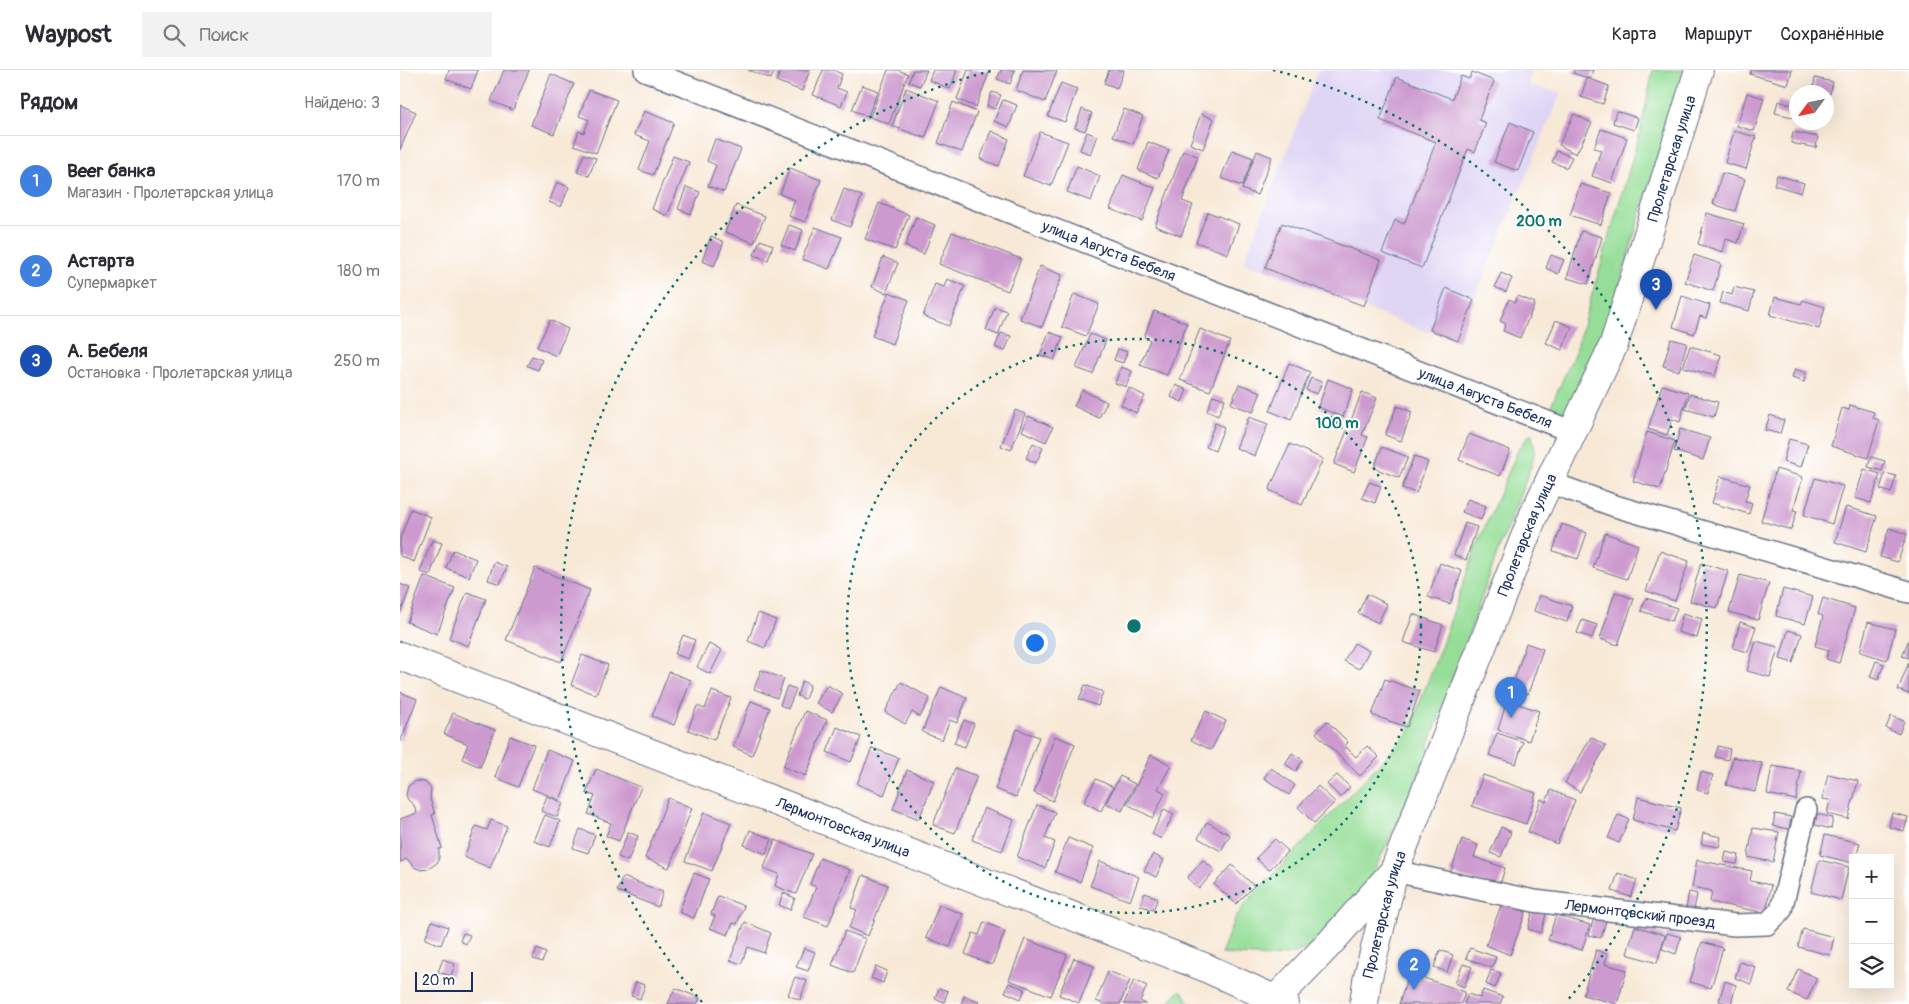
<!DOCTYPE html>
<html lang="ru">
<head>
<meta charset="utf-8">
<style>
  :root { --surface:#fff; --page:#f2f2f3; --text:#2b2b33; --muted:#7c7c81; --line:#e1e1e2; --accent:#c8321e }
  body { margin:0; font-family:Pangolin,sans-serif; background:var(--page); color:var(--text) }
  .controls { position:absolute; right:15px; bottom:15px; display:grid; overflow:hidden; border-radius:0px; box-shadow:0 5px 20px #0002 }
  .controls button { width:45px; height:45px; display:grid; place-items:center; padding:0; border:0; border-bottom:1px solid var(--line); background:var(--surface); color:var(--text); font:25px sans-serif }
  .compass { position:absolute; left:1389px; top:15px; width:45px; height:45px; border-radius:50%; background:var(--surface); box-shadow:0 5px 20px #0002; rotate:237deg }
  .scale { position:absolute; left:15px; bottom:12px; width:58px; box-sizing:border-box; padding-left:5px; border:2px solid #1b2f5e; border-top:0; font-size:14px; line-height:18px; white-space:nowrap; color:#1b2f5e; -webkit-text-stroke:4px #fff; paint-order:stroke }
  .you { position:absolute; left:634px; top:572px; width:18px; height:18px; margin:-12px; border:4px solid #fff; border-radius:50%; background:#1a73e8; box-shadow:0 0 0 8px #1a73e833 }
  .badge { display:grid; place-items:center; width:32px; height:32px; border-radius:50%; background:var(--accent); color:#fff; font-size:16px; font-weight:700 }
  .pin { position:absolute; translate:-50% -41px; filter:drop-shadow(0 1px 2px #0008) }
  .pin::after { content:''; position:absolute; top:26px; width:18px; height:15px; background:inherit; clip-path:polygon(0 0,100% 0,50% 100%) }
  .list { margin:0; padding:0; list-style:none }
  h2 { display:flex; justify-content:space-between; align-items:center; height:65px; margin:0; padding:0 20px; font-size:21px }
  h2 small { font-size:16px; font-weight:400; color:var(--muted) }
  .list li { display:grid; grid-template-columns:32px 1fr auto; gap:15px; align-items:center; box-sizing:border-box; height:90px; padding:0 20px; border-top:1px solid var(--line) }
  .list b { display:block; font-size:19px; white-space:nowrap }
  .list p { margin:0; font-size:16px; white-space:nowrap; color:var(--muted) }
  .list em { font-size:16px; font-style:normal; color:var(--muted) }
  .icon { flex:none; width:28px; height:28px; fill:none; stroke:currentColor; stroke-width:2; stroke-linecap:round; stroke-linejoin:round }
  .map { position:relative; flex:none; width:1509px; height:934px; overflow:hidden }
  header { display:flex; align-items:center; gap:30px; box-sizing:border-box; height:70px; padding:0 25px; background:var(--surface); border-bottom:1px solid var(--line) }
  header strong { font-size:24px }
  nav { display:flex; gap:28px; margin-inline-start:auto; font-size:18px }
  .search { width:350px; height:45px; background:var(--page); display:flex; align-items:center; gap:12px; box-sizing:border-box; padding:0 18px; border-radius:0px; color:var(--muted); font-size:19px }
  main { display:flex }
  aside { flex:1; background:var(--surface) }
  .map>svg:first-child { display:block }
  .built { fill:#dfd5f5 }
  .green { fill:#96de98; stroke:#58867b }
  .building { fill:#cc9acf }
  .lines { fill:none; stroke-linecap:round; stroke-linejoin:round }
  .minor-casing { stroke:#687088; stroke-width:24 }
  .secondary-casing { stroke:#687088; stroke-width:30 }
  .primary-casing { stroke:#687088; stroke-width:30 }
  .minor { stroke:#fff; stroke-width:21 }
  .secondary { stroke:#fff; stroke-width:28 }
  .primary { stroke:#fff; stroke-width:28 }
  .ring { fill:none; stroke:#0f766e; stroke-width:2.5; stroke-dasharray:2.5 5 }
  .labels { text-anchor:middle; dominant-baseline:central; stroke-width:4; stroke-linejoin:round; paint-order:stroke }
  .street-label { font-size:15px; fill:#1b2f5e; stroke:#fff }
  .centre { fill:#0f766e; stroke:#fff; stroke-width:2.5 }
  .ring-label { font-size:15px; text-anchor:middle; font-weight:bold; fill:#0f766e; stroke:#fff; stroke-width:4; stroke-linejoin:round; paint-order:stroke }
</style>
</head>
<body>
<header>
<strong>Waypost</strong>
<div class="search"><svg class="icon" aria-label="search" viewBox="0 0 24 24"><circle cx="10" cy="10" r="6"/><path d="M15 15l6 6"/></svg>Поиск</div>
<nav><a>Карта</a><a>Маршрут</a><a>Сохранённые</a></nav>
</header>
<main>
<aside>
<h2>Рядом<small>Найдено: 3</small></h2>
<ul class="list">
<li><span class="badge" style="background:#3f7fe0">1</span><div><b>Beer банка</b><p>Магазин · Пролетарская улица</p></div><em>170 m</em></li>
<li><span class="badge" style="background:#3f7fe0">2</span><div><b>Астарта</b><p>Супермаркет</p></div><em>180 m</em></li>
<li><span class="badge" style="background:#1a4fb4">3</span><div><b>А. Бебеля</b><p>Остановка · Пролетарская улица</p></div><em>250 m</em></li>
</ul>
</aside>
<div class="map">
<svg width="1509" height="934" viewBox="0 0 1509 934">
  <rect width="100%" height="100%" fill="#fff"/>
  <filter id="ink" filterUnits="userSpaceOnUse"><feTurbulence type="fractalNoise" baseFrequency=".02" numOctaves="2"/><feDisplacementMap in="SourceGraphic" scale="10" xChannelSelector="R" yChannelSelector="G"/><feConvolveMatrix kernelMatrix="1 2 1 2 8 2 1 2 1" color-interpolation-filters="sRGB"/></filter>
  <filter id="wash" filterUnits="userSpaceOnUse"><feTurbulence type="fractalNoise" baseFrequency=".0096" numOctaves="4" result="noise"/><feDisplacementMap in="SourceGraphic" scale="20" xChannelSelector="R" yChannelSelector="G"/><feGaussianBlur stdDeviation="1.12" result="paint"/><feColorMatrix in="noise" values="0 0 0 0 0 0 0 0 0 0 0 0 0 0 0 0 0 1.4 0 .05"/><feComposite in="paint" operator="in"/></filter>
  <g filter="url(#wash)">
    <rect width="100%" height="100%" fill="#f8e9d7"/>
    <path class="built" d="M918 0H1132L1128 15 1161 23 1074 230 1046 218 1029 263 844 192Z"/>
    <path class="green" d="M1253 0H1283L1197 291 1171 340 1166 343H1148L1175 282 1240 63Z
      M1131 363 1135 378 1132 394 1097 484 1029 675 1028 684 979 791 964 819 912 876 895 883 872 887 821 884 834 850 845 834 1008 664 1042 574 1075 480 1119 378Z
      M781 920 791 934H769L772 928Z"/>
    <g id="blocks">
      <path class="building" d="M49 0H78L71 19 46 9Z
        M104 0H129L113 40 91 31Z
        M348 0H375L371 9Z
        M381 0H410L402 21 376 11Z
        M423 0H433L442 4 437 18 447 22 441 36 413 25Z
        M488 0H498L508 4 489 54 470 47Z
        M513 0H527L520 16 509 12Z
        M533 0H557L550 19 529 10Z
        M568 0H590L576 37 557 29Z
        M601 0H615L610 14 597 9Z
        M623 0 657 1 645 32 616 20Z
        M709 0H724L717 18 704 13Z
        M1174 0H1193L1190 9 1173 3Z
        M1351 0H1392L1388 15 1350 4Z
        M1072 2 1094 11 1079 50 1086 53 1075 82 1068 79 1022 198 982 183 995 150 1004 154 1036 72 980 50 997 7 1052 29 1061 6 1069 9Z
        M151 4 174 14 154 64 131 55Z
        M1187 8 1209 16 1203 34 1181 27Z
        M1415 8 1433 12 1430 24 1413 20Z
        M661 13 677 19 665 52 648 46Z
        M462 15 478 21 468 46 452 40Z
        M506 18 539 31 525 68 492 56Z
        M189 20 217 30 196 83 174 75 179 61 184 63 189 50 179 46Z
        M592 22 601 25 595 39 587 36Z
        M1347 23 1364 28 1354 61 1337 56Z
        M603 30 617 35 609 57 594 51Z
        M1378 31 1396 36V48L1375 43Z
        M553 32 577 42 562 82 538 73Z
        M0 35 16 42 0 80Z
        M682 39 692 43 685 61 675 58Z
        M724 39 743 46 733 74 713 66Z
        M244 41 274 53 253 105 239 100 250 71 234 65Z
        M1216 41 1238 48 1234 60 1213 53Z
        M801 44 814 49 803 79 790 74Z
        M1174 44 1192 53 1176 84 1159 75Z
        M1110 52 1133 62 1118 101 1094 92Z
        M1201 59 1227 68 1212 113 1192 106 1201 80 1194 78Z
        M591 61 609 69 599 96 580 89Z
        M1334 61 1356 67 1346 99 1325 93Z
        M640 62 668 72 651 116 623 106Z
        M687 62 697 66 690 84 680 80Z
        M1393 62 1418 67 1416 78 1391 73Z
        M315 69 341 79 324 122 308 116 316 95 307 91Z
        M748 72 769 80 758 108 738 100Z
        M832 80 853 88 842 116 821 108Z
        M783 81 798 86 782 131 793 135 781 166 755 156Z
        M857 81 872 87 857 125 842 119Z
        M1157 81 1172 87 1167 98 1152 92Z
        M184 84 196 88 189 106 177 102Z
        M273 86 289 92 267 146 252 139Z
        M677 96 700 106 691 131 667 122Z
        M390 98 421 110 405 152 389 146 395 130 380 124Z
        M1322 103 1345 109 1335 141 1313 134Z
        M723 105 755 118 742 151 710 139Z
        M1377 105 1404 113 1401 123 1374 115Z
        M157 112 169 117 161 137 149 132Z
        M1180 114 1211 123 1201 155 1170 145Z
        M286 117 300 122 291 144 278 139Z
        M444 119 462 126 450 157 432 150Z
        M479 133 509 145 495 180 465 169Z
        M336 135 365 146 354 173 325 162Z
        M808 142 839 154 828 184 796 172Z
        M1307 143 1344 154 1338 173 1326 169 1323 182 1298 174Z
        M516 147 535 155 524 184 505 176Z
        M882 153 981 190 964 236 865 198Z
        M389 155 403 160 395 181 381 175Z
        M415 157 442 167 429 199 402 189Z
        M1181 161 1202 167 1188 214 1167 208Z
        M552 162 621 189 608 221 539 194Z
        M311 166 324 172 314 196 302 191Z
        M360 170 373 175 368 190 354 185Z
        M1151 185 1164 190 1158 204 1146 198Z
        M1294 185 1321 194 1313 221 1285 212Z
        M483 187 498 193 486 223 472 217Z
        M640 196 662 205 642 257 620 249Z
        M1101 203 1112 208 1106 222 1095 217Z
        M547 209 565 216 549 256 523 246 535 214 544 217Z
        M1334 217 1354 222 1349 241 1320 233 1323 222 1332 225Z
        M1046 218 1074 230 1058 271 1030 260Z
        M489 222 509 230 492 274 472 266Z
        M674 224 699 234 686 266 662 257Z
        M1118 226 1135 233 1120 268 1103 261 1106 254 1100 251 1109 229 1115 232Z
        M1282 226 1310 235 1306 248 1300 246 1294 264 1273 257Z
        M1375 227 1401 234 1403 230 1425 237 1419 259 1370 245Z
        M595 237 607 241 598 265 586 260Z
        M754 241 787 253 767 305 740 295 750 270 744 267Z
        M150 250 168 259 156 286 137 277Z
        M1156 250 1172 257 1162 280 1146 273Z
        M800 259 830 271 810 321 780 310Z
        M649 262 663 267 654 290 640 285Z
        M601 263 611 266 605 281 595 277Z
        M690 264 706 270 693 304 676 298Z
        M1271 269 1287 273 1279 301 1263 296Z
        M1290 276 1321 285 1315 306 1283 297Z
        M718 279 727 282 723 293 714 290Z
        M132 286 142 290 138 300 127 296Z
        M889 293 910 302 891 350 870 341Z
        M721 297 732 301 726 317 715 313Z
        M1395 299 1406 303 1404 312 1392 308Z
        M911 308 922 312 917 324 906 320Z
        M928 309 953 319 943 347 918 337Z
        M839 314 861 322 853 342 831 334Z
        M776 315 787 320 782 332 771 327Z
        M1262 315 1288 323 1280 352 1272 349 1267 365 1248 359Z
        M729 318 745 326 736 343 721 335Z
        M682 320 707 332 699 348 674 336Z
        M962 322 977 328 962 365 968 367 954 402 934 394Z
        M1290 324 1318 332 1314 347 1285 339Z
        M813 325 825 329 818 346 807 341Z
        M1450 335 1474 342 1473 348 1479 350 1468 388 1431 376 1442 338 1449 340Z
        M997 336 1012 342 1001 371 985 365Z
        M615 340 625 344 611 380 601 376Z
        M1370 345 1384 350 1380 364 1365 360Z
        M628 346 653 357 646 372 622 361Z
        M849 347 868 354 855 386 836 378Z
        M815 353 824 357 815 381 806 377Z
        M1280 359 1310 368 1303 390 1274 381Z
        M1247 362 1275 371 1260 419 1233 411Z
        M1069 364 1110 380 1100 406 1059 390Z
        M1389 369 1408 374 1401 397 1383 392Z
        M633 373 643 378 636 393 626 388Z
        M890 374 923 389 902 435 869 420Z
        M982 377 1008 387 999 408 974 398Z
        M1014 386 1028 392 1016 423 1002 418Z
        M1471 387 1485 391 1482 401 1468 397Z
        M1376 399 1403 407 1393 440 1397 441 1391 460 1361 451Z
        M1464 399 1480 404 1471 433 1455 428Z
        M1485 403 1496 406 1491 423 1480 419Z
        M1320 406 1350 415 1345 431 1352 433 1349 444 1312 433Z
        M1415 408 1443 416 1432 454 1404 445Z
        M969 412 981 416 975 433 962 428Z
        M1068 429 1086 436 1081 450 1062 442Z
        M1446 437 1477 446 1466 482 1435 472Z
        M11 439 31 447 14 492 0 486V469Z
        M1065 453 1077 457 1066 490 1054 485Z
        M1162 454 1187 463 1178 489 1153 481Z
        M1489 458 1507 464 1498 492 1480 487Z
        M1205 463 1238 475 1227 509 1193 498Z
        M32 470 42 473 30 505 20 502Z
        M53 480 76 489 69 507 46 498Z
        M1260 481 1289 491 1275 531 1246 521Z
        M94 492 107 497 100 514 88 510Z
        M1040 493 1062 501 1050 534 1028 527Z
        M1301 493 1328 501 1317 538 1290 531Z
        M135 498 190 520 161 592 106 570Z
        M1340 505 1369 513 1358 550 1329 542Z
        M24 506 55 518 37 564 7 552Z
        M0 514 10 518 0 544Z
        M1383 519 1413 527 1405 554 1376 546Z
        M67 522 86 529 68 576 49 568Z
        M1215 522 1234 529 1218 575 1200 569Z
        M967 524 987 534 978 553 958 543Z
        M1139 525 1172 536 1167 552 1134 541Z
        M1246 528 1277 538 1272 551 1241 541Z
        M1423 528 1455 538 1439 593 1426 589 1429 580 1415 576 1423 546 1418 544Z
        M358 543 376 550 365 578 348 571Z
        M1283 543 1302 549 1297 568 1278 562Z
        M1013 544 1043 555 1034 582 1003 572Z
        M1182 550 1197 555 1192 568 1177 563Z
        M1340 552 1356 557 1348 582 1333 578Z
        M1468 552 1495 559 1487 590 1460 582Z
        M1388 560 1402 564 1393 593 1380 589Z
        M283 565 295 570 288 589 275 584Z
        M1509 569V588L1502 586Z
        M1356 571 1378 577 1370 607 1347 601Z
        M954 573 969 581 959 599 944 591Z
        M1126 573 1143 579 1128 624 1112 618Z
        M309 574 322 580 310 604 297 597Z
        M182 585 208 595 196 625 171 615Z
        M1476 591 1484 594 1478 610 1470 607Z
        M1509 592V624L1498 620Z
        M361 600 384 609 377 628 354 619Z
        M269 602 291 610 274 655 252 646Z
        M985 609 1020 621 1007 657 972 645Z
        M402 611 410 615 405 629 397 626Z
        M501 612 530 628 520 647 512 642 505 654 485 642Z
        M427 615 443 624 432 642 416 633Z
        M685 615 703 622 698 636 679 629Z
        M387 616 396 619 388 639 380 635Z
        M541 617 567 628 557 653 550 650 542 670 522 662Z
        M312 621 331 628 314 670 288 660 297 636 305 639Z
        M0 622 17 629 0 673Z
        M1107 630 1139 641 1129 671 1098 660Z
        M351 631 370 638 352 685 333 677Z
        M405 641 427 650 406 706 383 697Z
        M806 641 826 651 811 680 791 670Z
        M53 643 95 660 80 697 62 689 68 674 44 664Z
        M1491 646 1504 651 1499 664 1486 658Z
        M564 650 574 654 565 677 554 673Z
        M927 651 948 672 945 676 956 687 967 676 979 687 960 706 916 663Z
        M437 657 461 667 451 692 427 682Z
        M617 659 639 667 616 727 595 719Z
        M1097 663 1123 672 1116 694 1089 685Z
        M110 666 134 675 118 717 95 707Z
        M655 666 675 674 653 731 634 723Z
        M1191 667 1206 676 1180 722 1165 713Z
        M1318 676 1330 679 1328 690 1315 687Z
        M472 678 499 688 484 725 457 714Z
        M147 680 175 691 160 730 132 719Z
        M892 683 903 690 896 701 885 694Z
        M751 685 771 695 758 719 765 723 753 748 727 734Z
        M1333 687 1362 693 1355 722 1326 715Z
        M1372 696 1401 701 1396 730 1367 724Z
        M555 698 577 706 555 763 533 755Z
        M871 698 895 715 889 725 864 708Z
        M196 699 241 717 219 771 206 766 211 753 188 744 195 726 186 723Z
        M507 700 534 711 519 749 493 739Z
        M1301 702 1313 705 1308 723 1297 720Z
        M1428 704 1458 711 1448 749 1427 744 1430 730 1422 729Z
        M937 705 950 717 940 727 927 714Z
        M1083 705 1136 723 1126 754 1072 736Z
        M720 706 735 714 722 741 706 733Z
        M696 709 713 717 701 741 684 732Z
        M16 711 25 712 31 719 30 729 35 744 32 745 42 778 39 779V788L37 793 28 799 21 800 14 797 7 789 0 792V749L17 743 14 735 8 730 6 725 8 716Z
        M918 716 935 732 914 753 898 737Z
        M1151 720 1175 730 1157 774 1128 762 1141 729 1146 732Z
        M147 726 163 733 157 747 141 741Z
        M1238 727 1281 738 1275 761 1233 750Z
        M268 728 292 738 269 798 245 788Z
        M637 735 655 742 645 768 655 772 645 798 617 787Z
        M584 738 614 750 602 781 572 770Z
        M764 739 774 744 761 769 752 764Z
        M304 742 331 753 312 801 285 791Z
        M1492 743 1508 747 1504 761 1489 757Z
        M1375 744 1391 747 1389 759 1373 756Z
        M1417 744 1433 748 1431 759 1415 755Z
        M145 745 160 751 150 777 134 771Z
        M1218 745 1229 749 1219 773 1208 768Z
        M91 750 107 756 90 798 64 787 76 756 87 760Z
        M807 752 830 765 821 781 798 768Z
        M1101 757 1111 762 1101 787 1090 783Z
        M1353 758 1379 762 1373 792 1348 787Z
        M180 759 195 765 188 783 173 778Z
        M350 760 372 769 366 784 344 775Z
        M228 762 238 766 228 791 218 787Z
        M1303 763 1321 767 1319 777 1301 774Z
        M1425 765 1460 773 1456 788H1453V793L1420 785Z
        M668 768 693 778 680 812 655 802Z
        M875 769 888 781 869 800 856 788Z
        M1062 769 1078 775 1074 787 1105 798 1099 818 1050 804Z
        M375 770 412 784 396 824 375 816 379 804 364 798Z
        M1326 782 1339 785 1337 794 1324 792Z
        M753 784 764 790 756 807 744 801Z
        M420 788 450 800 428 856 404 847 416 817 410 814Z
        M803 790 815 800 799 819 787 808Z
        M1297 790 1352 801 1350 811 1371 815 1366 843 1310 832 1312 821 1292 817Z
        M1419 790 1449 797 1441 830 1411 822Z
        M700 791 739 807 730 831 690 816Z
        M832 795 854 816 836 834 814 814Z
        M294 803 309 809 294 848 279 842Z
        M1218 803 1237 810 1231 827 1212 821Z
        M463 805 488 815 468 866 449 858 457 840 451 838Z
        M223 807 263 822 258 837 217 821Z
        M1289 822 1297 824 1294 840 1286 839Z
        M383 823 395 828 390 840 379 835Z
        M745 823 758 828 753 840 740 835Z
        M318 826 344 836 337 854 333 853 328 865 310 858 315 846 311 844Z
        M1102 833 1126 842 1110 885 1086 875Z
        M539 835 563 844 550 877 526 868Z
        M1133 840 1146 844 1141 863 1128 859Z
        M1156 845 1190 855 1182 880 1148 870Z
        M1194 847 1206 851 1201 868 1189 865Z
        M32 851 48 857 41 875 25 869Z
        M345 852 371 863 364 883 348 877 341 894 330 890Z
        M584 852 605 861 592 895 565 884 573 863 579 865Z
        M1235 856 1265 865 1257 893 1227 884Z
        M1403 859 1434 867 1430 885 1398 877Z
        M445 861 466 869 453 903 432 895Z
        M63 863 70 865 66 874 60 871Z
        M1267 863 1281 867 1276 884 1262 879Z
        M625 869 667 885 651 926 609 910Z
        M1302 872 1323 878 1311 918 1290 912Z
        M404 878 415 882 408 901 396 897Z
        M1070 878 1096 887 1092 898 1066 888Z
        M137 879 146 883 142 892 133 889Z
        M1040 880 1053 885 1047 902 1034 897Z
        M1196 880 1207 884 1205 894 1227 900 1217 934 1183 925Z
        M674 888 694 896 679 933 659 925Z
        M43 889 55 894 51 906 38 902Z
        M1340 892 1356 897 1351 914 1335 908Z
        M1063 894 1072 897 1064 917 1055 913Z
        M476 896 487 901 483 913 471 908Z
        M1398 899 1417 908 1407 930 1388 922Z
        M1091 900 1101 903 1095 918 1086 914Z
        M708 901 730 910 720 934H704L696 931Z
        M1009 903 1065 922 1061 934H999Z
        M395 907 407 911 400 930 388 925Z
        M734 910 747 916 740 931 746 934H724Z
        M1325 911 1336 915 1331 934 1319 931Z
        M236 912 245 915 240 929 231 926Z
        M609 913 625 919 621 929 605 922Z
        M275 918 300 928 297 934H268Z
        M539 918 548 921 544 932 535 928Z
        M1083 920 1103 927 1100 934H1064L1068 924 1080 928Z
        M564 926 579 931 578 934H561Z"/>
    </g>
  </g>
  <g filter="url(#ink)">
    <use href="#blocks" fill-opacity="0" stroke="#687088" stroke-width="1"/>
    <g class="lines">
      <g class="minor-casing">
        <g id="minor">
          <path id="s1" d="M245 0 1173 362"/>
          <path d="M1149 412 1215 436 1509 522"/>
          <path id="s2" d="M994 801 1134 831 1335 855 1367 854 1381 840 1406 740"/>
        </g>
      </g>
      <g class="secondary-casing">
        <g id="secondary">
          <path id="s3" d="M0 586 804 897 885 934"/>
          <path d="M871 934 930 873 994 801"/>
        </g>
      </g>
      <g class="primary-casing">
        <g id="primary">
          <path id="s4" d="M964 934 967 911 994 801 1134 444 1214 274 1299 0"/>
        </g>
      </g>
      <use href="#minor" class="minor"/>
      <use href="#secondary" class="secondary"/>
      <use href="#primary" class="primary"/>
    </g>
  </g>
  <g class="ring">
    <circle cx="734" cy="556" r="287"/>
    <path d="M302 932A573 573 0 0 1 595 0M873 0A573 573 0 0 1 1166 932"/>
  </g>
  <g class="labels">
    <g class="street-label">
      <text stroke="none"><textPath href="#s4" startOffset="902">Пролетарская улица</textPath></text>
      <text stroke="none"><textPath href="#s1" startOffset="498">улица Августа Бебеля</textPath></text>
      <text stroke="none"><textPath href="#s1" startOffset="902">улица Августа Бебеля</textPath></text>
      <text stroke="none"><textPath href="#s4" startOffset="498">Пролетарская улица</textPath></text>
      <text stroke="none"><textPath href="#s3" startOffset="475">Лермонтовская улица</textPath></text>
      <text stroke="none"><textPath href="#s4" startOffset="92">Пролетарская улица</textPath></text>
      <text stroke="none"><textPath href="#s2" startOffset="250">Лермонтовский проезд</textPath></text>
    </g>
  </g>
  <circle cx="734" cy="556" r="8" class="centre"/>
  <g class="ring-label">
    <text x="1139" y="156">200 m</text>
    <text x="937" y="358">100 m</text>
  </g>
</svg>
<div class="controls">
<button>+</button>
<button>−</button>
<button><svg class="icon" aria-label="layers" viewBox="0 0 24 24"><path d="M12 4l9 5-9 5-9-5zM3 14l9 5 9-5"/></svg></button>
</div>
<svg class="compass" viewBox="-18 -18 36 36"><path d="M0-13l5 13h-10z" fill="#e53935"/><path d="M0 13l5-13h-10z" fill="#7c7c81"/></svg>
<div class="scale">20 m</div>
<div class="you"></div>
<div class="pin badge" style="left:1111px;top:648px;background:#3f7fe0">1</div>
<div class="pin badge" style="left:1014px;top:920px;background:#3f7fe0">2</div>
<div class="pin badge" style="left:1256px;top:240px;background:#1a4fb4">3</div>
</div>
</main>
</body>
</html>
